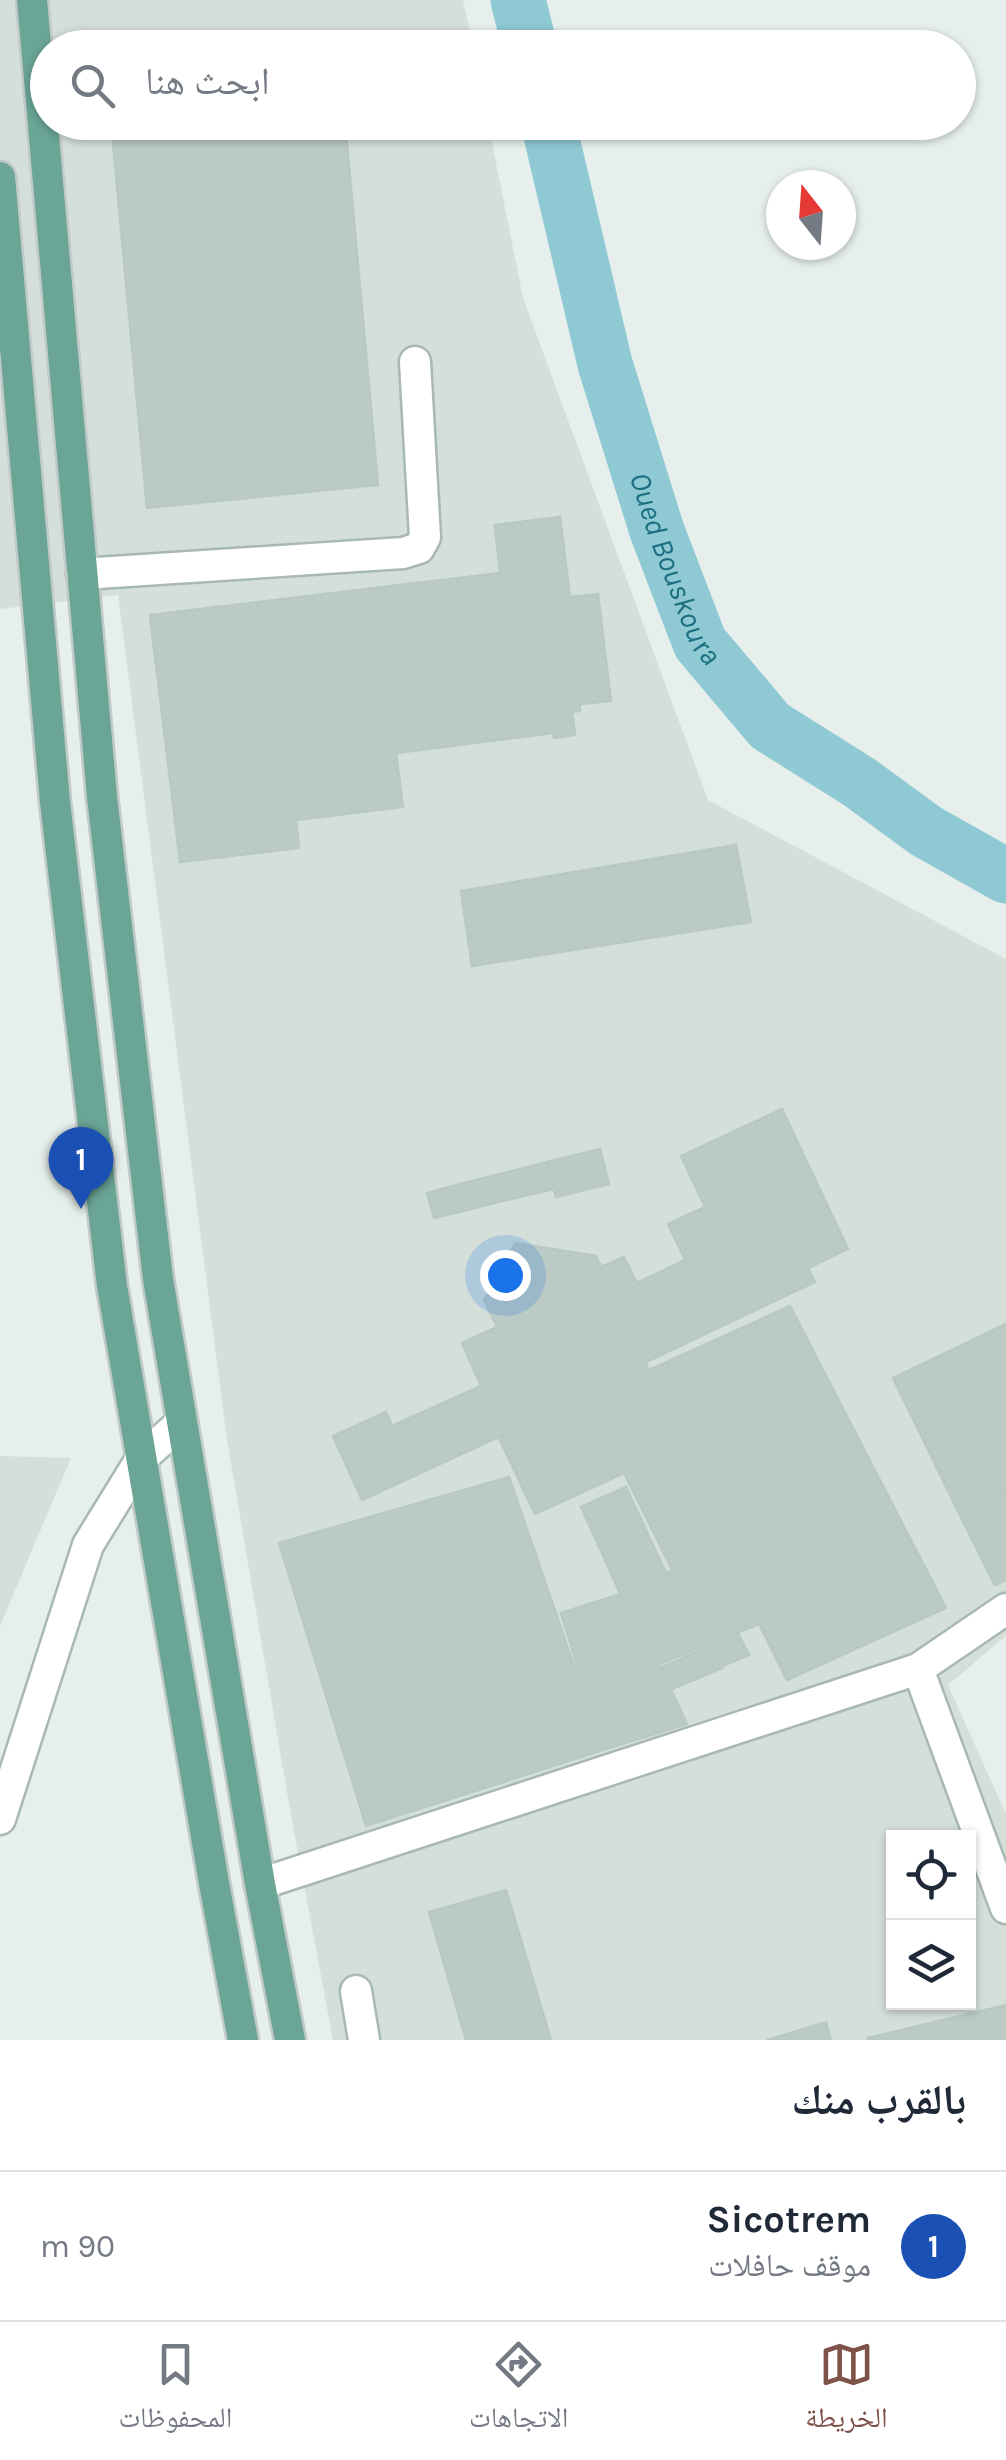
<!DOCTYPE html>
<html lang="ar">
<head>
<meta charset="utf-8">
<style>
  :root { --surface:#fff; --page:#f2f2f3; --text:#1f2937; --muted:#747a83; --line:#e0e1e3; --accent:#7f5249 }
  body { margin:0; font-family:Karla,"Noto Naskh Arabic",sans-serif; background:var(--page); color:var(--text); direction:rtl }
  .controls { position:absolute; right:30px; bottom:30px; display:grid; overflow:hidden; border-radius:0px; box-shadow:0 2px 8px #0004 }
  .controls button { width:90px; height:90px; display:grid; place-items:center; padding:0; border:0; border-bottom:2px solid var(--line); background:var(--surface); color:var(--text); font:50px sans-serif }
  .compass { position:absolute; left:766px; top:170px; width:90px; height:90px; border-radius:50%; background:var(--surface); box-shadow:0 2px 8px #0004; rotate:343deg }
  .you { position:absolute; left:505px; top:1275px; width:35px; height:35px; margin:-25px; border:8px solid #fff; border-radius:50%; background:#1a73e8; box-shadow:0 0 0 15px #1a73e833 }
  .badge { display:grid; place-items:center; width:65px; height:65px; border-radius:50%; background:var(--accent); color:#fff; font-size:32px; font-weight:700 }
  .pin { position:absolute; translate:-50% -82px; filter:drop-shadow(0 2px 5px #0008) }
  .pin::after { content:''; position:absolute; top:52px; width:35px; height:30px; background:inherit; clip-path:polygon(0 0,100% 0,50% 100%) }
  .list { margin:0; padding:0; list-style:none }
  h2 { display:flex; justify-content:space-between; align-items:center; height:130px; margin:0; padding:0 40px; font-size:42px }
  h2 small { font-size:32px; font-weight:400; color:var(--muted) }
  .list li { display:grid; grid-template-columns:65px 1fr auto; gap:30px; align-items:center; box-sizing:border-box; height:150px; padding:0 40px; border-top:2px solid var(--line) }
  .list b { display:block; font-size:38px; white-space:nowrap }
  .list p { margin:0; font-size:32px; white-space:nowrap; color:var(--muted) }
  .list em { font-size:32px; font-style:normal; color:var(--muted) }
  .icon { flex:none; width:55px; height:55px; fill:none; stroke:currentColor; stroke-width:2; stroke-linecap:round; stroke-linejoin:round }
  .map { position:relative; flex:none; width:1006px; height:2040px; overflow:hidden; direction:ltr }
  .search { position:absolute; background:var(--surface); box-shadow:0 2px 8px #0004; left:30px; right:30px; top:30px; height:110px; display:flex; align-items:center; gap:25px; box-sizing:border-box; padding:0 35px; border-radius:55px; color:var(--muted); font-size:38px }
  .sheet { height:280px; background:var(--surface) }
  nav { display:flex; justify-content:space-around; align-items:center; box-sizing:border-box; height:140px; border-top:2px solid var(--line); background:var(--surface); font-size:28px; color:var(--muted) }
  nav a { display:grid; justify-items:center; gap:5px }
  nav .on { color:var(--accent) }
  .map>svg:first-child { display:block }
  .built { fill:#d4dfda; fill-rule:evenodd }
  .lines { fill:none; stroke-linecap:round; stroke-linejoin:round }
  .river { stroke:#8ec9d4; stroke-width:55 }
  .building { fill:#bbcac4; stroke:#b8c9c2; stroke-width:2.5 }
  .minor-casing { stroke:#a8b8b2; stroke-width:35 }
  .major-casing { stroke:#c2cac8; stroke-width:35 }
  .minor { stroke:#fff; stroke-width:30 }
  .major { stroke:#6aa596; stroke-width:30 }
  .labels { text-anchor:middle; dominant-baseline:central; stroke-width:9; stroke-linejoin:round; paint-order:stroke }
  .water-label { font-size:30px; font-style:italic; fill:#1c6f80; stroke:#f7fbf9 }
</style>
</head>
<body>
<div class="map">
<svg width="1006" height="2040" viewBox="0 0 1006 2040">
  <rect width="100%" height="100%" fill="#e6efeb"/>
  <path class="built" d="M0 0H463L473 47 48 48V122L488 123 523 298 708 800 1006 959V1636L948 1685 1006 1814V2040H333L290 1810 227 1440 118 595 0 609ZM894 1838H968V2002H894Z
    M0 1456 71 1458 0 1626Z"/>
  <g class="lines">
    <g class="river">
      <path d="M518 0 530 48"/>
      <path id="s1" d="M548 122 605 364 657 531 700 643 770 726 859 782 926 831 1006 876"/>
    </g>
  </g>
  <path class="building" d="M111 122H345L378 485 147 508Z
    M560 517 570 597 598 594 611 701 580 704V711L572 712 575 735 554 738 553 733 396 753 403 807 296 820 299 848 180 862 150 615 500 573 495 525Z
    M736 845 751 922 472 966 461 891Z
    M782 1109 848 1249 808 1268 815 1282 646 1362 601 1267 624 1257 637 1283 685 1260 668 1224 705 1207 681 1156Z
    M600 1149 609 1184 556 1197 547 1162Z
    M547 1162 554 1189 502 1201 496 1175Z
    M496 1175 502 1201 467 1210 460 1184Z
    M460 1184 467 1210 434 1218 427 1193Z
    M515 1243 596 1256 648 1368 362 1500 333 1436 386 1412 392 1426 481 1386 462 1343 497 1327 484 1300Z
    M790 1306 946 1608 787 1680 759 1624 709 1644 624 1473 535 1514 499 1438Z
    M1006 1324V1488L958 1511 893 1378Z
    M509 1477 603 1750 366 1826 279 1543Z
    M626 1487 665 1571 620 1593 581 1507Z
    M1006 1488V1580L995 1585 958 1511Z
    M673 1570 709 1644 660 1664 626 1592Z
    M626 1592 687 1724 603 1750 561 1613Z
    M737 1632 749 1655 723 1666 711 1643Z
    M711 1646 722 1668 672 1689 662 1667Z
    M506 1890 551 2040H466L429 1912Z
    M1006 2005V2040H868V2038Z
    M826 2022 831 2040H767Z"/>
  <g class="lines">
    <g class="minor-casing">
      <path id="minor" d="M82 574 403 553 419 548 425 537 415 362
        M918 1669 1006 1609
        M0 1819 88 1545 141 1459 182 1422
        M260 1884 918 1669 1006 1908
        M356 1991 364 2040"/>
    </g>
    <g class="major-casing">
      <path id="major" d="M32 0 102 797 158 1279 260 1884 290 2040
        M0 177 55 802 112 1286 214 1883 243 2040"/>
    </g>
    <use href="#minor" class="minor"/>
    <use href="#major" class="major"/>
  </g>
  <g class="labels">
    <g class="water-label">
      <text stroke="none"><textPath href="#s1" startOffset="465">Oued Bouskoura</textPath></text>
    </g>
  </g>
</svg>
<div class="controls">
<button><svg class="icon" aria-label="locate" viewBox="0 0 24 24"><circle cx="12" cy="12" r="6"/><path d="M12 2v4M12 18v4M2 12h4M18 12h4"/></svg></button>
<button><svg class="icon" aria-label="layers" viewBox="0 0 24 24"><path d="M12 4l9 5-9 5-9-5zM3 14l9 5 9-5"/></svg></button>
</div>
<svg class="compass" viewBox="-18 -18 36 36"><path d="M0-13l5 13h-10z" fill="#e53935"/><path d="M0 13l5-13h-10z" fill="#747a83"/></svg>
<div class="you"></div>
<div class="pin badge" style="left:81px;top:1209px;background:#1a4fb4">1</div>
<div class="search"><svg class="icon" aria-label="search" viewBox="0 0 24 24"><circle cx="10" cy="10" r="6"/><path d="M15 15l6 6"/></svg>ابحث هنا</div>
</div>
<section class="sheet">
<h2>بالقرب منك<small></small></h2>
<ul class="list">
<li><span class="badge" style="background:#1a4fb4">1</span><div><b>Sicotrem</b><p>موقف حافلات</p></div><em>90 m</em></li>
</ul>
</section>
<nav>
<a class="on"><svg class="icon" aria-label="map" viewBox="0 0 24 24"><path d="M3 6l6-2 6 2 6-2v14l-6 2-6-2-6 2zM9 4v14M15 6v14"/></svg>الخريطة</a>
<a><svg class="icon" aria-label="directions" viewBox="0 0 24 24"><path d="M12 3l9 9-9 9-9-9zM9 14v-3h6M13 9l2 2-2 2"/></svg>الاتجاهات</a>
<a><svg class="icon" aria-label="saved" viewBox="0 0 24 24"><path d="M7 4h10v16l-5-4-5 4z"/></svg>المحفوظات</a>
</nav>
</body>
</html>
